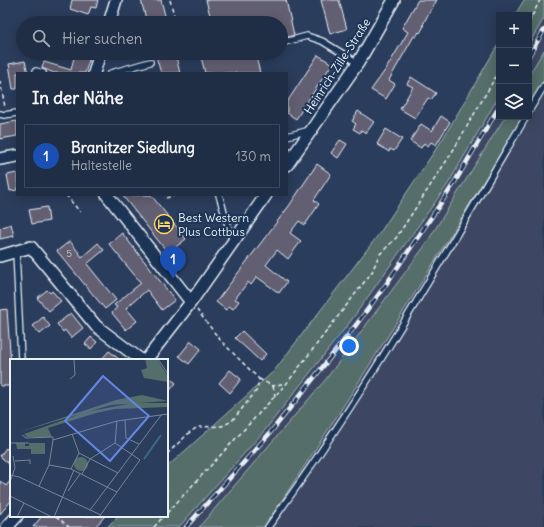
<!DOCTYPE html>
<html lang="de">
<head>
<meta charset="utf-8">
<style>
  :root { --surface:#202e45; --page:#2d3a50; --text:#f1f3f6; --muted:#a2a8b3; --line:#3d4a5e; --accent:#ffd166 }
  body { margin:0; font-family:Delius,sans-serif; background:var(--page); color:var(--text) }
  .controls { position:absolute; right:12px; top:12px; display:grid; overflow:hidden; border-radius:0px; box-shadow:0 2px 10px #0003 }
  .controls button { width:36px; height:36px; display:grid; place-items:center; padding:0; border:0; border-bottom:1px solid var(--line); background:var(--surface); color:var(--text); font:20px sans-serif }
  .you { position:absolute; left:349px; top:346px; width:14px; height:14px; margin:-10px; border:3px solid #fff; border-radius:50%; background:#1a73e8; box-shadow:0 0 0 6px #1a73e833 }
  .badge { display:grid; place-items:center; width:26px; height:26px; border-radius:50%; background:var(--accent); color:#fff; font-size:13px; font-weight:700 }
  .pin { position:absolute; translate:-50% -33px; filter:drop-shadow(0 1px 2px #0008) }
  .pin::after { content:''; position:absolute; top:21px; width:14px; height:12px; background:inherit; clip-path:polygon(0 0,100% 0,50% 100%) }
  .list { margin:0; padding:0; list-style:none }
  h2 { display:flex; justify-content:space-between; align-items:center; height:52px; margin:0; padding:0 16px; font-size:17px }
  h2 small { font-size:13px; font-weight:400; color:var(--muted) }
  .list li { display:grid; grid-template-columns:26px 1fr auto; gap:12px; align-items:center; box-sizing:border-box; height:64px; margin:0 8px 8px; padding:0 8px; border:1px solid var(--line); border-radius:0px }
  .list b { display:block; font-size:15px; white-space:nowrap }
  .list p { margin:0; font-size:13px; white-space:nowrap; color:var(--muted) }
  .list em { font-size:13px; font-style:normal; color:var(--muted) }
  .icon { flex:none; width:22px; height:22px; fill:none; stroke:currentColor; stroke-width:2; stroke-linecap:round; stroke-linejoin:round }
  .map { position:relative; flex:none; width:544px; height:527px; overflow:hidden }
  .search { position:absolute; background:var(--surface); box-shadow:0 2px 10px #0003; left:16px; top:16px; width:272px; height:44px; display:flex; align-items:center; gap:10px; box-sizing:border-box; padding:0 14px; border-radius:22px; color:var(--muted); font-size:15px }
  .panel { position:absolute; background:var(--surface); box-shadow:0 2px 10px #0003; left:16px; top:72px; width:272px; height:124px; border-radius:0px }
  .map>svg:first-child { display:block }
  .built { fill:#3c4763 }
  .green { fill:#546e6b; stroke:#9eb0b2 }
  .building { fill:#635e72; stroke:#e8f1f8 }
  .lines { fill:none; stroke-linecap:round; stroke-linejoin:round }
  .lane-casing { stroke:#e8f1f8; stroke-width:8 }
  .street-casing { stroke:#e8f1f8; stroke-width:14 }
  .path { stroke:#e8f1f8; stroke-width:1.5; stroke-dasharray:4 3; stroke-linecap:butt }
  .lane { stroke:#1d3557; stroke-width:5.5 }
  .street { stroke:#1d3557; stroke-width:11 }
  .rail-casing { stroke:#e8f1f8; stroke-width:4.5 }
  .rail { stroke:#1d3557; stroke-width:3; stroke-dasharray:9; stroke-linecap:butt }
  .labels { text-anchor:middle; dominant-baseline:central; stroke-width:4; stroke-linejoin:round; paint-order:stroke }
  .number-label { font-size:10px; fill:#c7ccd6 }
  .street-label { font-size:12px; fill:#e8f1f8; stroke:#1d3557 }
  .poi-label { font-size:12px; fill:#e8f1f8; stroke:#1d3557; text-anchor:start }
  .inset-river { fill:none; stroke:#3f6886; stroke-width:2 }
  .inset-road { fill:none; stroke:#77859a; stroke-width:1 }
  .view { fill:#6487e3; fill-opacity:0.15; stroke:#6487e3; stroke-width:2 }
  .inset-edge { fill:none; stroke:#e8f1f8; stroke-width:2 }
</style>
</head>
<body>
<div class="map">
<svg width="544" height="527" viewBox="0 0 544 527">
  <rect width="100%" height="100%" fill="#2b3d5c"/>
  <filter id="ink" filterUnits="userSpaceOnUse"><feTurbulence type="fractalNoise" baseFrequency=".025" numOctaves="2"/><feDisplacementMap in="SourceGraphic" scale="8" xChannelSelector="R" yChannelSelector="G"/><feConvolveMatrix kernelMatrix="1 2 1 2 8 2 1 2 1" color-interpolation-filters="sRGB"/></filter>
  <g filter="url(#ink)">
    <path class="built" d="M544 18V50L529 75V44Z
      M544 80V527H264L318 447 523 117H529V107Z
      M499 96V117H505L424 247 326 379 211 515 199 527H179L265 430 350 322 448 184Z"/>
    <path class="green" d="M524 0H544V18L529 44V15H515Z
      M499 43V96L448 184 350 322 265 430 179 527H107L118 516H167V467L274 371 379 234 442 140Z
      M544 50V80L529 107V75Z
      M505 117H523C439 255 354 393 264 527H199L326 379 424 247Z"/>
    <path class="building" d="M72 0H98L96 8 91 7 88 15 70 9Z
      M141 0H161L167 23H147Z
      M206 0H286L294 35 281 39V23H212Z
      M321 0H339L347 29 330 34Z
      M418 0H437L425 20 423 25 424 26 420 33 419 32 416 37 414 36 389 80 395 84 386 99 371 90 386 69 408 32 402 28Z
      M75 53 91 54 85 73H54L42 68 44 62 71 70Z
      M155 53H175L180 73H161Z
      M200 53H238L239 57 255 53 260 73H205Z
      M318 55 332 64 296 119 287 113V102Z
      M25 61 28 73H17V89H13L9 64Z
      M411 77 436 93 431 100 428 98 415 118 400 109 413 87 407 84Z
      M358 111 374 122 366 133 361 130 360 133 353 129 356 124 352 121Z
      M441 116 450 122 436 145 431 142 428 146 424 143 421 148 410 141 421 124 432 131Z
      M17 121V136L0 139V124Z
      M386 129 402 139 394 151 390 149 389 152 377 144Z
      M340 140 347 144 338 158 331 153Z
      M317 164 331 174 314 200 319 204 305 225 299 221 290 233 301 241 288 259 277 250 266 265 287 282 279 293 257 277 251 285 248 282 235 299 239 301 233 309 229 306 226 310 216 302 289 206Z
      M17 173V190L10 191 7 175Z
      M122 195H151L186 239 168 253Z
      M47 207 49 221 32 224 29 210Z
      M11 224 14 236 0 239V228Z
      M122 233 175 300 162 310 147 290 126 308 137 321 126 330 112 313 117 307 114 305 141 283 109 244Z
      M70 241 82 257 98 243 104 250 87 264 116 300 105 309 57 251Z
      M47 290 50 293 52 291 61 301 49 311 37 298Z
      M7 309 11 366 10 386H0V310Z
      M71 313 83 328 71 338 65 330 63 332 57 324Z
      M43 317 50 326 40 334 33 326Z
      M242 331 266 354 260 361 235 338Z
      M91 337 97 342 91 349 85 344Z
      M191 341 201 349 189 364 179 356Z
      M109 351 120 360H101Z
      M230 370 241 379 230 393 219 383Z
      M167 376 176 383 167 394Z
      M6 448 11 453V466L0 456Z
      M11 480V501L0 514V481L6 486Z
      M42 516H105L95 527H33Z"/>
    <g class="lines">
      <g class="lane-casing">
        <path id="lane" d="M281 43 307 36 322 41 358 63
          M36 73V71L43 73
          M111 73 150 62
          M529 111 544 86
          M0 114 4 115 17 113
          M287 136 310 130
          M219 195 233 242
          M16 252 21 360
          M268 527C363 397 444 256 526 117"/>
      </g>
      <g class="street-casing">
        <path id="street" d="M109 23 116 0
          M94 73 100 53
          M0 159 17 156
          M287 165 358 63 394 0
          M107 195 191 302
          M0 256 31 247 96 326 141 360
          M146 360 191 302 266 195
          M7 527 17 516"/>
      </g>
      <path class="path" d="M170 0 176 23
        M529 22 540 0
        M184 53V54
        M0 81 5 107
        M66 195 80 212
        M166 198 175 195
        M259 379 273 386 285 383
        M273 386 275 396
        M167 454 190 432 198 427 222 426 232 421 257 390 259 379 221 341 197 310
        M167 513 287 383 372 272 379 255 396 238 451 154 499 71
        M56 516 69 527
        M154 527 164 516"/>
      <use href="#lane" class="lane"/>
      <use href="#street" class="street"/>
      <g class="rail-casing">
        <path id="rail" d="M529 56 544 30
          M186 527 270 433 356 325 387 283 453 185 499 107"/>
      </g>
      <use href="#rail" class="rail"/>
    </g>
  </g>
  <defs>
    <g id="hotel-ring" transform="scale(1)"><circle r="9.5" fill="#1d3557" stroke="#ffd166" stroke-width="1.5"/><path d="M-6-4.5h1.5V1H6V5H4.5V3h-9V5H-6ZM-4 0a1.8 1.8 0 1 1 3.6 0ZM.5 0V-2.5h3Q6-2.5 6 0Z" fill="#ffd166"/></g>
  </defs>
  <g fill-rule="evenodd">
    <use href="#hotel-ring" x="164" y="224"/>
  </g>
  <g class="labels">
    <g class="number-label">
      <text x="69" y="253">5</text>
    </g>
    <g class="street-label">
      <text transform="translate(337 66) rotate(-57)">Heinrich-Zille-Straße</text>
    </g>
    <g class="poi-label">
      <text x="178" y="217">Best Western<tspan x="178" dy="14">Plus Cottbus</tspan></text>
    </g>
  </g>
  <g transform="translate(10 359)">
    <rect width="158" height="158" fill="#2b3d5c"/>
    <path d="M135 0H147L158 17V23L134 19 131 11 137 9ZM132 36 158 42 101 46 9 73 106 41ZM123 44H158V48L105 50 86 54 38 69 42 78H17L14 75 76 53ZM6 84H15V87H19V84H35V95H21V90H7ZM64 105a7 7 0 1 1 14 0a7 7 0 1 1-14 0Z" fill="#546e6b"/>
    <path class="inset-river" d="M134 100 151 76"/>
    <path class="inset-road" d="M148 0 158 15M60 20 65 16 64 0M115 61 116 79 129 85M12 76 16 79 43 78V81M43 81 107 62 158 55M0 84H19M105 84 107 62M69 94 108 114M5 102 20 101V105M39 106 61 110 107 133M61 110 69 94 62 75M72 115 80 100 105 84M0 116 9 118 91 156M0 123 5 109 3 97M29 127 39 106 43 81M58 132 70 115M0 137 14 144M80 151 152 55M7 158 14 144 42 158M44 158 64 111M89 158 130 101 105 84"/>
    <path class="view" d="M93 17 139 57 100 102 55 62Z"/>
    <rect width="158" height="158" class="inset-edge"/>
  </g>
</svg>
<div class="controls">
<button>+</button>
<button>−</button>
<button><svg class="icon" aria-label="layers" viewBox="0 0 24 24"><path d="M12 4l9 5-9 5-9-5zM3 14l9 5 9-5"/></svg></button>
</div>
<div class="you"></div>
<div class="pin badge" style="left:173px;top:279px;background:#1a4fb4">1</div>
<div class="search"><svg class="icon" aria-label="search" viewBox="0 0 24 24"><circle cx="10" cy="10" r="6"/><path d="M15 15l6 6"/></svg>Hier suchen</div>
<section class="panel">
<h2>In der Nähe<small></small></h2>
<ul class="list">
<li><span class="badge" style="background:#1a4fb4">1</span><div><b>Branitzer Siedlung</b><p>Haltestelle</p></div><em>130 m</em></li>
</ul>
</section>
</div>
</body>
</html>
